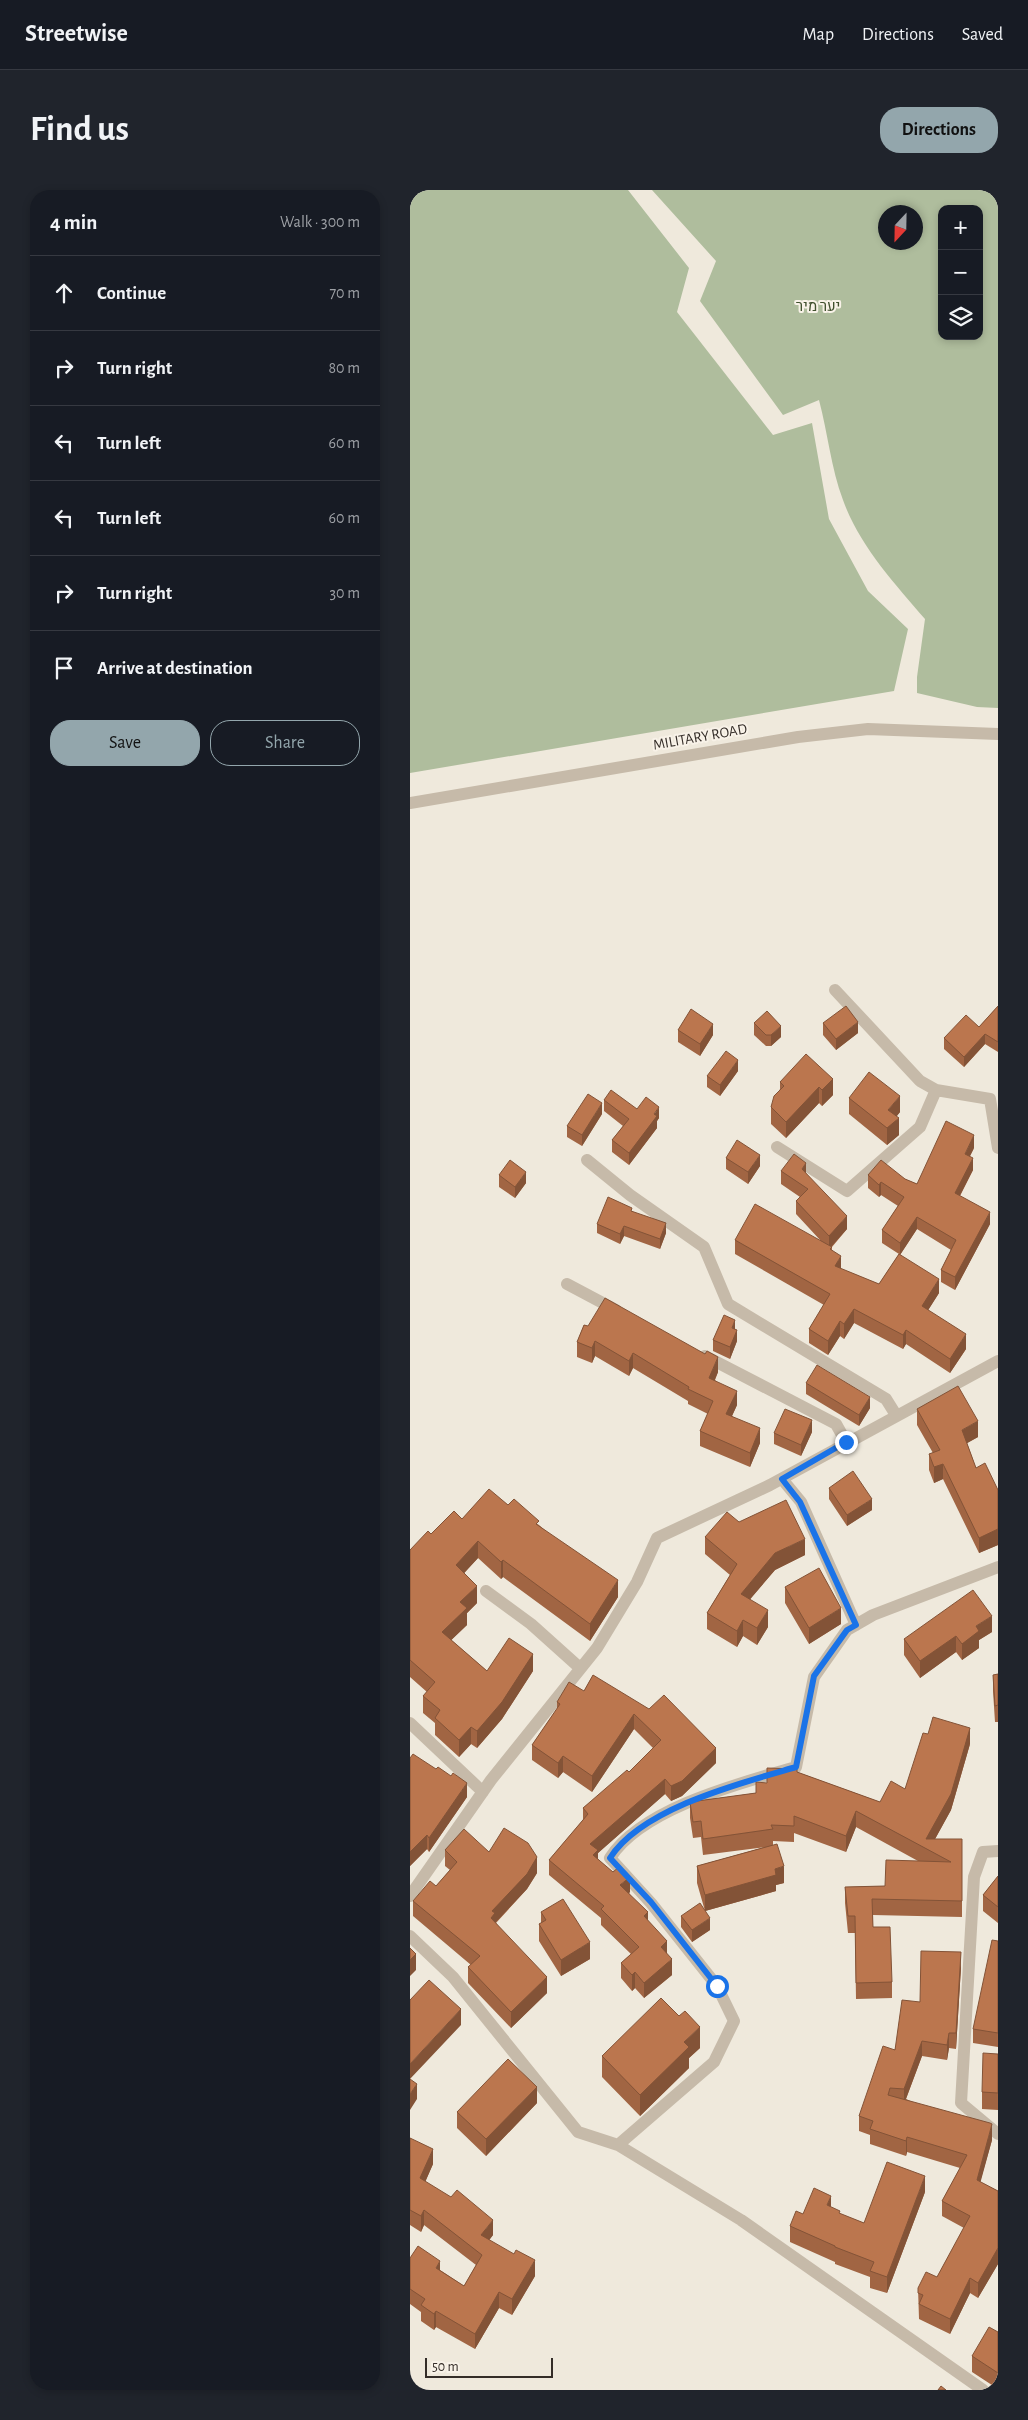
<!DOCTYPE html>
<html lang="en">
<head>
<meta charset="utf-8">
<style>
  :root { --surface:#171b24; --page:#20242c; --text:#f1f3f6; --muted:#9ea1a6; --line:#363941; --accent:#93a6ac }
  body { margin:0; font-family:"Alegreya Sans",Heebo,sans-serif; background:var(--page); color:var(--text) }
  .controls { position:absolute; right:15px; top:15px; display:grid; overflow:hidden; border-radius:10px; box-shadow:0 2px 8px #0003 }
  .controls button { width:45px; height:45px; display:grid; place-items:center; padding:0; border:0; border-bottom:1px solid var(--line); background:var(--surface); color:var(--text); font:25px sans-serif }
  .compass { position:absolute; left:468px; top:15px; width:45px; height:45px; border-radius:50%; background:var(--surface); box-shadow:0 2px 8px #0003; rotate:202deg }
  .scale { position:absolute; left:15px; bottom:12px; width:128px; box-sizing:border-box; padding-left:5px; border:2px solid #342d28; border-top:0; font-size:14px; line-height:18px; white-space:nowrap; color:#342d28; -webkit-text-stroke:4px #f8f2e8; paint-order:stroke }
  .stop { position:absolute; width:15px; height:15px; margin:-11px; border:4px solid #1a73e8; border-radius:50%; background:#fff }
  .stop.end { background:#1a73e8; border-color:#fff; box-shadow:0 1px 5px #0008 }
  .list { margin:0; padding:0; list-style:none }
  h2 { display:flex; justify-content:space-between; align-items:center; height:65px; margin:0; padding:0 20px; font-size:21px }
  h2 small { font-size:16px; font-weight:400; color:var(--muted) }
  .list li { display:grid; grid-template-columns:32px 1fr auto; gap:15px; align-items:center; box-sizing:border-box; height:75px; padding:0 20px; border-top:1px solid var(--line) }
  .list b { display:block; font-size:19px; white-space:nowrap }
  .list em { font-size:16px; font-style:normal; color:var(--muted) }
  .actions { display:flex; gap:10px; padding:15px 20px }
  .actions a { flex:1; padding:11px 0; border:1px solid var(--accent); border-radius:20px; text-align:center; font-size:18px; color:var(--accent) }
  .actions .main { background:var(--accent); color:#111 }
  .icon { flex:none; width:28px; height:28px; fill:none; stroke:currentColor; stroke-width:2; stroke-linecap:round; stroke-linejoin:round }
  .map { position:relative; flex:none; width:588px; height:2200px; overflow:hidden; border-radius:20px }
  header { display:flex; align-items:center; gap:30px; box-sizing:border-box; height:70px; padding:0 25px; background:var(--surface); border-bottom:1px solid var(--line) }
  header strong { font-size:24px }
  nav { display:flex; gap:28px; margin-inline-start:auto; font-size:18px }
  .intro { display:flex; align-items:center; justify-content:space-between; box-sizing:border-box; height:120px; padding:0 30px }
  h1 { margin:0; font-size:35px }
  .button { padding:12px 22px; border-radius:20px; background:var(--accent); color:#111; font-size:18px; font-weight:700 }
  main { display:flex; gap:30px; padding:0 30px }
  aside { flex:1; background:var(--surface); border-radius:20px; box-shadow:0 2px 8px #0003 }
  .map>svg:first-child { display:block }
  .green { fill:#afbd9d; fill-rule:evenodd }
  .lines { fill:none; stroke-linecap:round; stroke-linejoin:round }
  .minor { stroke:#c6baa9; stroke-width:12 }
  .wall { fill:#a16543 }
  .shaded-wall { fill:#835337 }
  .building { fill:#bb764e; stroke:#835337 }
  .route { stroke:#1a73e8; stroke-width:6 }
  .labels { text-anchor:middle; dominant-baseline:central; stroke-width:4; stroke-linejoin:round; paint-order:stroke }
  .park-label { font-size:15px; fill:#40502e; stroke:#f8f2e8 }
  .street-label { font-size:15px; fill:#342d28; stroke:#f8f2e8 }
</style>
</head>
<body>
<header>
<strong>Streetwise</strong>
<nav><a>Map</a><a>Directions</a><a>Saved</a></nav>
</header>
<div class="intro"><h1>Find us</h1><a class="button">Directions</a></div>
<main>
<aside>
<h2>4 min<small>Walk · 300 m</small></h2>
<ul class="list">
<li><svg class="icon" aria-label="ahead" viewBox="0 0 24 24"><path d="M12 20V5M6 11l6-6 6 6"/></svg><div><b>Continue</b></div><em>70 m</em></li>
<li><svg class="icon" aria-label="right" viewBox="0 0 24 24"><path d="M7 20v-9h11M14 6l5 5-5 5"/></svg><div><b>Turn right</b></div><em>80 m</em></li>
<li><svg class="icon" aria-label="left" viewBox="0 0 24 24"><path d="M17 20v-9H6M10 6l-5 5 5 5"/></svg><div><b>Turn left</b></div><em>60 m</em></li>
<li><svg class="icon" aria-label="left" viewBox="0 0 24 24"><path d="M17 20v-9H6M10 6l-5 5 5 5"/></svg><div><b>Turn left</b></div><em>60 m</em></li>
<li><svg class="icon" aria-label="right" viewBox="0 0 24 24"><path d="M7 20v-9h11M14 6l5 5-5 5"/></svg><div><b>Turn right</b></div><em>30 m</em></li>
<li><svg class="icon" aria-label="arrive" viewBox="0 0 24 24"><path d="M6 21V4h12l-3 4 3 4H6"/></svg><div><b>Arrive at destination</b></div></li>
</ul>
<div class="actions"><a class="main">Save</a><a>Share</a></div>
</aside>
<div class="map">
<svg width="588" height="2200" viewBox="0 0 588 2200">
  <rect width="100%" height="100%" fill="#efe9dc"/>
  <path class="green" d="M0 0H218L279 78 267 122 363 245 402 233 419 329 458 401 498 439 484 501 0 583Z
    M242 0H588V518L567 517 507 503V487L515 429C484 393 449 355 433 310 421 278 418 244 409 210L373 225 290 111 306 71ZM532 19H569V146H532ZM476 22H506V52H476Z"/>
  <g class="lines">
    <path class="minor" d="M0 613 388 547 458 539 588 544
      M425 800 510 891 526 900 580 909 588 958
      M367 957 437 1001 510 937 526 900
      M177 970 220 1005 294 1057 318 1114 476 1209 486 1225
      M157 1094 206 1120
      M295 1166 426 1234 436 1252
      M372 1289 391 1312 446 1435
      M76 1401 121 1434 170 1478
      M0 1533 73 1602
      M588 1661 573 1662 564 1687 551 1913 588 1944
      M0 1706 81 1590 187 1458 227 1392 247 1348 360 1295 588 1171
      M0 1746 43 1787 168 1942 208 1955 331 2030 573 2200
      M208 1955 304 1872 324 1831 307 1796 241 1713 200 1668C232 1618 331 1593 386 1577L404 1487 437 1440 463 1425 588 1377"/>
  </g>
  <path class="wall" d="M588 816V862L575 854 554 877 534 859V848L569 837Z
    M344 833 371 847 361 856H356L344 845Z
    M413 833 448 843 426 860 413 845Z
    M268 840 303 845 290 866 268 852Z
    M328 881 310 906 297 897V886Z
    M423 889V905L412 916 409 913 376 948 361 934V917L370 899V892Z
    M439 908 490 922 486 927 489 945 477 955 439 924Z
    M194 910 227 919 249 928 247 931V938L219 975 202 962V950L213 936 194 921Z
    M192 924 172 956 157 947V936Z
    M564 958 560 966 563 980 550 1006 580 1034 545 1100 531 1092V1080L541 1060 507 1039 490 1065 529 1103 518 1120 556 1159 540 1183 496 1154 493 1159 444 1133 434 1149 430 1146 418 1165 399 1153V1139L414 1115 325 1064V1050L411 1051 386 1024V1011L390 1007 371 994V981L396 984 437 1039 422 1057V1060L431 1079 469 1094 489 1064 472 1053V1040L488 1016 471 1005 469 1007 458 998V985L495 989 507 994Z
    M316 968 350 976 338 994 316 979Z
    M89 985 116 993 105 1008 89 997Z
    M222 1021 256 1043 250 1059 214 1046 210 1054 187 1043V1034Z
    M174 1135 308 1182 305 1190 327 1215 322 1226 350 1253 340 1277 290 1256V1241L298 1224 278 1214V1211L223 1178 219 1186 185 1166 182 1173 167 1167V1152Z
    M325 1139 327 1151 320 1169 303 1161V1150Z
    M396 1193 460 1218 449 1236 396 1204Z
    M507 1219 568 1247 557 1253 566 1278 588 1300V1355L569 1363 533 1289 524 1293 519 1280V1264L523 1263 507 1235Z
    M402 1242 391 1266 364 1254V1243Z
    M419 1298 462 1320 437 1336 419 1309Z
    M98 1315 129 1335 208 1407 180 1451 93 1387 91 1389 68 1368 54 1383 67 1413 57 1423V1435L41 1450 77 1481H123L92 1529 67 1558 61 1554 49 1567 25 1545V1533L13 1523V1506L17 1502 0 1487V1360L21 1344 52 1329Z
    M329 1332 395 1365 365 1380 340 1409 358 1437 347 1455 333 1446 327 1457 297 1439V1423L320 1385 295 1364V1347Z
    M375 1397 431 1434 399 1454 375 1413Z
    M582 1442 569 1450V1458L552 1470 546 1462 510 1488 494 1465V1449Z
    M588 1484V1532H585L583 1501V1485Z
    M183 1485 306 1573 272 1606 261 1611 255 1604 188 1663V1669L220 1702 219 1703 238 1731 257 1764 262 1785 234 1808 225 1798 222 1801 211 1788V1773L221 1764 191 1735V1728L139 1685V1670L173 1630V1618L219 1582 243 1558 224 1539 182 1602 153 1582 148 1588 122 1570V1555L147 1519V1512L174 1501Z
    M560 1554 541 1620 525 1649H552V1727L463 1725V1737L482 1792V1808L446 1809 445 1743H438L435 1713V1697L475 1696 508 1671 446 1637 436 1662 384 1643V1652L363 1651V1655L374 1693 366 1695V1701L295 1721 287 1693V1676L355 1657 293 1665 291 1647 283 1648 280 1628V1612L346 1603 357 1593 387 1582 470 1612 495 1599Z
    M0 1568 57 1607 19 1662 17 1659 0 1676Z
    M35 1660 79 1662 127 1683 117 1699 86 1733 137 1803 101 1838 58 1793V1777L61 1775 3 1726V1711L26 1696 40 1680 35 1676Z
    M588 1686V1733L573 1721V1705Z
    M131 1722 180 1769 151 1786 129 1751V1734L131 1733Z
    M271 1726 300 1740 282 1752 271 1737Z
    M588 1751V1857L563 1853V1839Z
    M551 1777 546 1859 539 1858 537 1870 512 1866 496 1909 582 1950 570 1992 588 2001V2074L568 2108 560 2103 540 2144 509 2129 508 2098 527 2087 554 2038 532 2026V2011L550 1978 497 1962 496 1966 460 1954V1945L449 1941V1926L510 1812Z
    M290 1858 279 1868V1878L230 1926 192 1887V1866Z
    M588 1864V1920L572 1919V1902Z
    M127 1913 76 1966 47 1938V1922Z
    M0 1948 23 1974 15 1992 83 2045 79 2050 125 2086 102 2125 89 2118 65 2159 26 2137 24 2140 11 2131V2122L0 2114V2068L30 2080 54 2096 66 2075 14 2035 11 2042 0 2035Z
    M515 2002 477 2103 460 2098V2087L425 2074V2072L380 2052V2036L393 2024 421 2017 430 2024 454 2033Z
    M588 2142V2199L562 2182V2166Z"/>
  <path class="shaded-wall" d="M448 832V843L426 860V849Z
    M303 834V845L290 866V854Z
    M371 836V847L361 856V845Z
    M575 844V854L554 877V867Z
    M328 870V881L310 906V895Z
    M423 889V905L412 916V900Z
    M409 897V913L376 948V932Z
    M490 906V922L478 937V920Z
    M192 913V924L172 956V945Z
    M249 917V928L247 931V938L219 975V963Z
    M489 928V945L477 955V938Z
    M564 945V958L555 976V964Z
    M350 965V976L338 994V982Z
    M563 968V980L545 1015V1003Z
    M396 973V986L392 979Z
    M116 982V993L105 1008V997Z
    M471 992V1005L469 1007V995Z
    M580 1022V1034L545 1100V1087Z
    M437 1026V1039L419 1059V1046Z
    M507 1027V1039L490 1065V1053Z
    M256 1033V1043L250 1059V1049Z
    M214 1036V1046L210 1054V1044Z
    M431 1066V1080L425 1076Z
    M529 1089V1103L512 1130V1116Z
    M444 1119V1133L434 1149V1134Z
    M325 1130V1141L322 1138Z
    M430 1131V1146L418 1165V1151Z
    M327 1140V1151L320 1169V1157Z
    M496 1140V1154L493 1159V1145Z
    M556 1144V1159L540 1183V1169Z
    M185 1151V1166L182 1173V1158Z
    M223 1163V1178L219 1186V1171Z
    M308 1167V1182L299 1203V1188Z
    M327 1201V1215L316 1239V1224Z
    M460 1207V1218L449 1236V1225Z
    M402 1230V1242L391 1266V1255Z
    M568 1231V1247L552 1256V1240Z
    M350 1238V1253L340 1277V1263Z
    M533 1274V1289L524 1293V1277Z
    M462 1309V1320L437 1336V1325Z
    M588 1339V1355L569 1363V1348Z
    M395 1349V1365L365 1380 331 1420V1404L365 1363Z
    M68 1351V1368L46 1392V1375Z
    M93 1370V1387L91 1389V1372Z
    M208 1390V1407L180 1451V1434Z
    M67 1396V1413L57 1423V1435L32 1459V1442L50 1412Z
    M431 1418V1434L399 1454V1438Z
    M358 1420V1437L347 1455V1438Z
    M582 1426V1442L569 1450V1458L552 1470V1454L566 1436Z
    M333 1430V1446L327 1457V1441Z
    M546 1446V1462L510 1488V1471Z
    M123 1464V1481L92 1529 67 1558V1541Z
    M224 1524V1539L182 1602V1586Z
    M61 1537V1554L49 1567V1550Z
    M560 1538V1554L541 1620 519 1660 516 1649Z
    M306 1558V1573L272 1606 261 1611V1596Z
    M153 1566V1582L148 1588V1573Z
    M255 1589V1604L188 1663V1675L183 1680 180 1654Z
    M57 1593V1607L19 1662V1648Z
    M446 1621V1637L436 1662V1646Z
    M17 1645V1659L0 1676V1662Z
    M127 1667V1683L117 1699 85 1733 81 1728 82 1721Z
    M374 1676V1693L366 1695V1701L295 1721V1705Z
    M220 1687V1702L210 1710V1695Z
    M238 1722V1737L234 1726Z
    M300 1728V1740L282 1752V1740Z
    M257 1751V1767L251 1757Z
    M180 1752V1769L151 1786V1770Z
    M551 1762V1777L546 1859V1843Z
    M6 1764V1780L0 1786V1770Z
    M262 1769V1785L234 1808V1793Z
    M225 1782V1798L222 1801V1785Z
    M137 1787V1803L101 1838V1822Z
    M51 1819V1835L0 1889V1874Z
    M290 1837V1858L279 1868V1878L230 1926V1905L274 1852Z
    M539 1843V1858L537 1870V1855Z
    M512 1851V1866L494 1914V1899Z
    M7 1894V1909L0 1920V1904Z
    M127 1897V1913L76 1966V1949Z
    M582 1934V1950L567 2005V1990Z
    M497 1947V1962L496 1966V1951Z
    M23 1959V1974L10 2004V1988Z
    M515 1986V2002L477 2103V2087Z
    M421 2006V2022L417 2015Z
    M14 2020V2035L11 2042V2026Z
    M83 2030V2045L71 2061V2045Z
    M588 2058V2074L568 2108V2093Z
    M125 2070V2086L102 2125V2109Z
    M30 2071V2087L26 2078Z
    M560 2088V2103L540 2144V2129Z
    M89 2102V2118L65 2159V2144Z
    M26 2121V2137L24 2140V2124Z"/>
  <path class="building" d="M436 816 448 832 426 849 413 833Z
    M588 816V852L575 844 554 867 534 848 556 825 569 837Z
    M281 819 303 834 290 854 268 840Z
    M357 821 371 836 361 845H356L344 833Z
    M316 861 328 870 310 895 297 886Z
    M396 864 423 889 412 900 409 897 376 932 361 917 364 906 374 896 370 892Z
    M459 882 490 906 478 920 489 928 477 938 439 908Z
    M201 900 227 919 236 907 249 917 244 924 247 926 219 963 202 950 219 929 194 910Z
    M178 904 192 913 172 945 157 936Z
    M536 931 564 945 555 964 563 968 545 1003 580 1022 545 1087 531 1080 546 1050 507 1027 490 1053 472 1040 494 1007 471 992 469 995 458 985 471 970 495 989 507 994Z
    M327 950 350 965 338 982 316 968Z
    M384 964 396 973 392 979 437 1026 419 1046 386 1011 398 999 371 981Z
    M100 970 116 982 105 997 89 985Z
    M198 1007 222 1018 221 1021 256 1033 250 1049 214 1036 210 1044 187 1034Z
    M345 1014 422 1057 420 1059 431 1066 425 1076 469 1094 489 1064 529 1089 512 1116 556 1144 540 1169 496 1140 493 1145 444 1119 434 1134 430 1131 418 1151 399 1139 420 1104 325 1050Z
    M195 1108 295 1164 297 1161 308 1167 299 1188 327 1201 316 1224 350 1238 340 1263 290 1241 303 1211 278 1199 279 1197 223 1163 219 1171 185 1151 182 1158 167 1152 174 1135 178 1136Z
    M314 1125 325 1130 322 1138 327 1140 320 1157 303 1150Z
    M407 1175 460 1207 449 1225 396 1193Z
    M548 1196 568 1231 552 1240 566 1278 575 1273 588 1300V1339L569 1348 533 1274 524 1277 519 1264 530 1260 507 1219Z
    M375 1219 402 1230 391 1255 364 1243Z
    M443 1281 462 1309 437 1325 419 1298Z
    M79 1299 98 1315 104 1309 129 1331 126 1334 208 1390 180 1434 93 1370 91 1372 68 1351 46 1375 67 1396 50 1412 57 1418 32 1442 77 1481 99 1448 123 1464 92 1512 67 1541 61 1537 49 1550 25 1528 30 1520 13 1506 25 1492 0 1470V1360L18 1341 21 1344 44 1321 52 1329Z
    M376 1310 395 1349 365 1363 331 1404 358 1420 347 1438 333 1430 327 1441 297 1423 327 1374 295 1347 317 1322 329 1332Z
    M409 1378 431 1418 399 1438 375 1397Z
    M563 1400 582 1426 566 1436 569 1441 552 1454 546 1446 510 1471 494 1449Z
    M588 1484V1515L585 1516 583 1485Z
    M183 1485 239 1519 254 1505 306 1558 272 1591 261 1596 255 1589 180 1654 188 1660 183 1665 203 1682 210 1676 220 1687 210 1695 238 1722 234 1726 257 1751 251 1757 262 1769 234 1793 225 1782 222 1785 211 1773 229 1757 191 1719 194 1716 139 1670 178 1624 173 1618 217 1580 219 1582 251 1550 224 1524 182 1586 153 1566 148 1573 122 1555 150 1514 147 1512 159 1492 174 1501Z
    M523 1527 560 1538 541 1604 516 1649H552V1711L462 1709 463 1737H480L482 1792 446 1793 445 1726H438L435 1697 475 1696 476 1670 541 1672 446 1621 436 1646 384 1626V1636L361 1635 363 1639 293 1649 291 1631 283 1632 280 1612 346 1603V1592L357 1593V1578L387 1579V1582L470 1612 481 1591 495 1599 513 1543 518 1544Z
    M3 1564 26 1579 28 1577 41 1586 43 1583 57 1593 19 1648 17 1645 0 1662V1568Z
    M94 1638 118 1653 127 1667 117 1684 82 1721 85 1723 81 1728 137 1787 101 1822 58 1777 70 1766 3 1711 20 1691 26 1696 47 1672 35 1660 54 1639 79 1662Z
    M367 1654 374 1676 365 1679 366 1685 295 1705 287 1676Z
    M588 1686V1717L573 1705Z
    M153 1709 180 1752 151 1770 129 1734 136 1730 131 1722Z
    M290 1713 300 1728 282 1740 271 1726Z
    M582 1750 588 1751V1843L563 1839Z
    M0 1758 6 1764 0 1770Z
    M511 1761 551 1762 546 1843H539L537 1855 512 1851 494 1899 480 1898 478 1905 580 1933 582 1934 567 1990 588 2001V2058L568 2093 560 2088 540 2129 509 2114 513 2105 508 2103V2098L516 2082 527 2087 560 2026 532 2011 557 1965 497 1947 496 1951 460 1939 463 1931 449 1926 473 1856 485 1860 492 1810 510 1812Z
    M19 1790 51 1819 0 1874V1810Z
    M251 1808 269 1826 275 1821 290 1837 274 1852 279 1857 230 1905 192 1866Z
    M573 1863 588 1864V1903L572 1902Z
    M98 1869 127 1897 76 1949 47 1922Z
    M0 1889 7 1894 0 1904Z
    M0 1948 23 1959 10 1988 41 2007 47 2000 83 2030 71 2045 104 2064 106 2060 125 2070 102 2109 89 2102 65 2144 26 2121 24 2124 11 2115 15 2109 0 2099V2068L8 2056 30 2071 26 2078 54 2096 72 2065 14 2020 11 2026 0 2020Z
    M477 1972 515 1986 477 2087 460 2081 464 2072 425 2057V2056L380 2036 386 2021 393 2024 404 1998 421 2006 417 2015 430 2021 429 2023 454 2033Z
    M579 2137 588 2142V2183L562 2166Z
    M531 2196 536 2200H528Z"/>
  <g class="lines">
    <path class="route" d="M307 1796 241 1712 200 1668C232 1618 331 1593 386 1577L404 1486 437 1440 446 1435 390 1312 372 1289 436 1252"/>
  </g>
  <g class="labels">
    <g class="park-label">
      <text x="408" y="116">יער מיר</text>
    </g>
    <g class="street-label">
      <text transform="translate(290 547) rotate(-10)">MILITARY ROAD</text>
    </g>
  </g>
</svg>
<div class="controls">
<button>+</button>
<button>−</button>
<button><svg class="icon" aria-label="layers" viewBox="0 0 24 24"><path d="M12 4l9 5-9 5-9-5zM3 14l9 5 9-5"/></svg></button>
</div>
<svg class="compass" viewBox="-18 -18 36 36"><path d="M0-13l5 13h-10z" fill="#e53935"/><path d="M0 13l5-13h-10z" fill="#9ea1a6"/></svg>
<div class="scale">50 m</div>
<div class="stop" style="left:307px;top:1796px"></div>
<div class="stop end" style="left:436px;top:1252px"></div>
</div>
</main>
</body>
</html>
